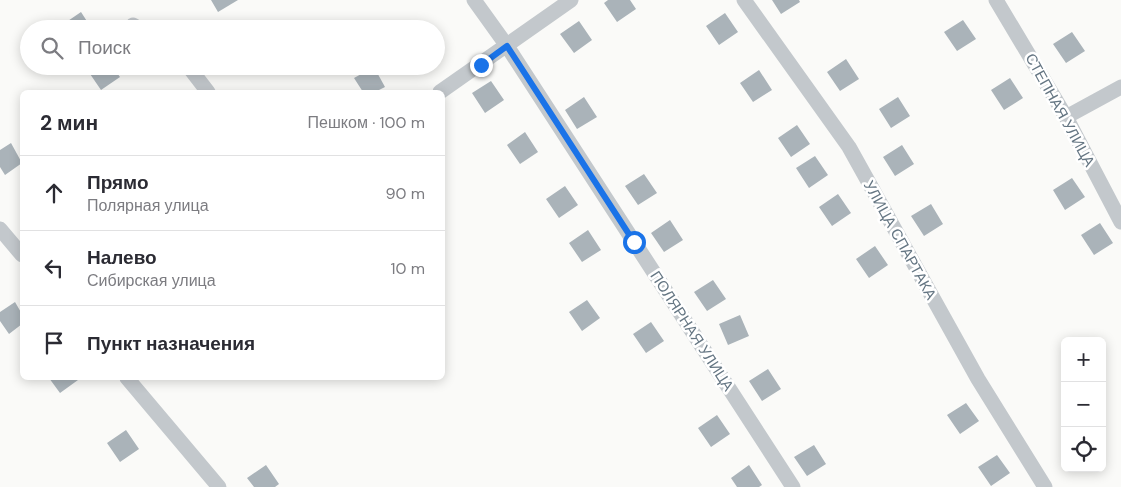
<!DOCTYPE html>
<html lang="ru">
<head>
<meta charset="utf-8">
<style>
  :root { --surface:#fff; --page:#f7f7f7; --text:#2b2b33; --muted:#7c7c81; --line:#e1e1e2 }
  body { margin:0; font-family:"DM Sans",sans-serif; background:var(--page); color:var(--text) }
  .controls { position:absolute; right:15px; bottom:15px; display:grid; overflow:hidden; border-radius:8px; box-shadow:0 2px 12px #0003 }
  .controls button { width:45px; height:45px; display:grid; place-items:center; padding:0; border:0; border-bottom:1px solid var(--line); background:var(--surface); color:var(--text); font:25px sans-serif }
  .stop { position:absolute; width:15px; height:15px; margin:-11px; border:4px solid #1a73e8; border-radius:50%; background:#fff }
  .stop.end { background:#1a73e8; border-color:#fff; box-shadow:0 1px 5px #0008 }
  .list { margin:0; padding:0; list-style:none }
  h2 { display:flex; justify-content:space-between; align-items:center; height:65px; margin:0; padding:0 20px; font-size:21px }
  h2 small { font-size:16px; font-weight:400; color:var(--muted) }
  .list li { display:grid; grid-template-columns:32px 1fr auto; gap:15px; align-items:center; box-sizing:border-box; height:75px; padding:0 20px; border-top:1px solid var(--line) }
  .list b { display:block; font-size:19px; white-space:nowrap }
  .list p { margin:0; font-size:16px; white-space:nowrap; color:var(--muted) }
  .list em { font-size:16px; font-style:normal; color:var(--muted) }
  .icon { flex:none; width:28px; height:28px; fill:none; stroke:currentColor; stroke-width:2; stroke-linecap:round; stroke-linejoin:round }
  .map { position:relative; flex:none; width:1121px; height:487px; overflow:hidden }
  .search { position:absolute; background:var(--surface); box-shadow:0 2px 12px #0003; left:20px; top:20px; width:425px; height:55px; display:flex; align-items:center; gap:12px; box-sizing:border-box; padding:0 18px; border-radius:28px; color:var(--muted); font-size:19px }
  .panel { position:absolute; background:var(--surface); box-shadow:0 2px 12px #0003; left:20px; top:90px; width:425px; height:290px; border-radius:8px }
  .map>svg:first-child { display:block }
  .building { fill:#aab3b9 }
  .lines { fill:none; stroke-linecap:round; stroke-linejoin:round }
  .street { stroke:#c3c8cc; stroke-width:15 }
  .route { stroke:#1a73e8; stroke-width:6 }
  .labels { text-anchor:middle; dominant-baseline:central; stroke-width:5; stroke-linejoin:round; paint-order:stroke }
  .street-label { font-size:15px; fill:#657683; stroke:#fff }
</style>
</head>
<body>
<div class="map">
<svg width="1121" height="487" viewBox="0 0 1121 487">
  <rect width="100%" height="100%" fill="#fafaf8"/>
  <path class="building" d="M211 0H238L218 12Z
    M608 0H630L636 9 617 22 604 3Z
    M772 0H799L800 2 781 14Z
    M81 12 92 29H65L62 25Z
    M725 13 738 32 719 45 706 26Z
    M963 20 976 39 957 51 944 32Z
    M579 21 592 40 574 53 560 34Z
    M1072 32 1085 51 1066 63 1053 44Z
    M846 59 859 79 840 91 827 72Z
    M95 66H112L120 77 101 90 88 71Z
    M249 66H264L253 73Z
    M374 67 385 87 375 92H363L354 78Z
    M759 70 772 90 753 102 740 83Z
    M1010 78 1023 98 1004 110 991 90Z
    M491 81 504 100 485 113 472 93Z
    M584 97 597 117 577 129 565 110Z
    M898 97 910 116 891 128 879 109Z
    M797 125 810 144 791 157 778 138Z
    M525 132 538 152 520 164 507 145Z
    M11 143 22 163 5 175 0 167V150Z
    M902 145 914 164 895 176 883 157Z
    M815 156 828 175 809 188 796 168Z
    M644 174 657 193 638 205 625 186Z
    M1072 178 1085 197 1065 210 1053 190Z
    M565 186 578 205 559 218 546 199Z
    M838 194 851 213 832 226 819 207Z
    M931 204 943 224 924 236 911 216Z
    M670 220 683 240 664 252 651 233Z
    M1100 223 1113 243 1094 255 1081 235Z
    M588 230 601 250 582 262 569 243Z
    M875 246 888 265 869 278 856 259Z
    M713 280 726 299 707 311 694 292Z
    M587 300 600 318 582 331 569 312Z
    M15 302 22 314V324L9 334 0 321V312Z
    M740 315 749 336 728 345 719 324Z
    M651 322 664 341 646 353 633 334Z
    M768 369 781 389 762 401 749 381Z
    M49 378H77L78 380 60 393Z
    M966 403 979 421 960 434 947 415Z
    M717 415 730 434 711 447 698 428Z
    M126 430 139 449 120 462 107 443Z
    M814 445 826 464 807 476 794 457Z
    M997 455 1010 473 991 486 978 467Z
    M266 465 279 484 275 487H254L247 478Z
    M749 465 762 485 759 487H737L731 478Z"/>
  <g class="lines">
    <path class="street" d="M474 0 507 46 793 487
      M744 0 849 147 978 379 1045 487
      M996 0 1066 117 1121 222
      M133 25 140 29
      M188 66 208 92
      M440 92 571 0
      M1066 117 1121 87
      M0 229 22 255
      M127 378 219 487"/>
  </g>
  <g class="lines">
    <path class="route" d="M481 65 507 46 634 242"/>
  </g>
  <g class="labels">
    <g class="street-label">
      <text transform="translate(1060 110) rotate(61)">СТЕПНАЯ УЛИЦА</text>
      <text transform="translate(900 240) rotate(61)">УЛИЦА СПАРТАКА</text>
      <text transform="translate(692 331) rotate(57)">ПОЛЯРНАЯ УЛИЦА</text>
    </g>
  </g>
</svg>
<div class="controls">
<button>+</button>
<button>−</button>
<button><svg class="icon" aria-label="locate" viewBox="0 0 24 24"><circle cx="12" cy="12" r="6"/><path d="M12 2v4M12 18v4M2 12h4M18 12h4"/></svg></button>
</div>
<div class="stop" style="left:634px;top:242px"></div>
<div class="stop end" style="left:481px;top:65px"></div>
<div class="search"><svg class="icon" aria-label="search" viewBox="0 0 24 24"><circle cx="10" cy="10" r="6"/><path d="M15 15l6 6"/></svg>Поиск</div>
<section class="panel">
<h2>2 мин<small>Пешком · 100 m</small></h2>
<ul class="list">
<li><svg class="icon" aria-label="ahead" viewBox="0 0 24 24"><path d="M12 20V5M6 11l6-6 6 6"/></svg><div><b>Прямо</b><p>Полярная улица</p></div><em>90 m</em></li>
<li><svg class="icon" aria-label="left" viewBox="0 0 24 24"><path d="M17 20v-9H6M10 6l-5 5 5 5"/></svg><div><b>Налево</b><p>Сибирская улица</p></div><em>10 m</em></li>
<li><svg class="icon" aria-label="arrive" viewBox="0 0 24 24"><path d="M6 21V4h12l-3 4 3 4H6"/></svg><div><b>Пункт назначения</b></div></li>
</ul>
</section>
</div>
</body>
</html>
